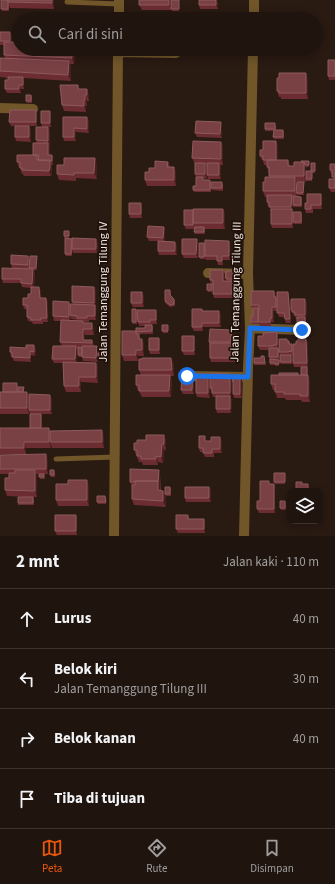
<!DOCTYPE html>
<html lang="id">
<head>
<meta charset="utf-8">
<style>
  :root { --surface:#1f140e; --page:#2c211c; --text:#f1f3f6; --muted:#a19e9e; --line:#3c332e; --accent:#ea580c }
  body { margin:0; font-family:"Source Sans 3",sans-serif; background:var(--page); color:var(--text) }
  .controls { position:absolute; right:12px; bottom:12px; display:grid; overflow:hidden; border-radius:8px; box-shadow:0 2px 10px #0003 }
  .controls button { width:36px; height:36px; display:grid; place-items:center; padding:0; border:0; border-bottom:1px solid var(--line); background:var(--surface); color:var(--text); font:20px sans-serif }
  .stop { position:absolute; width:12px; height:12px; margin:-9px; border:3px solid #1a73e8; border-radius:50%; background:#fff }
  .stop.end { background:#1a73e8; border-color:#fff; box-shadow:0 1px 4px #0008 }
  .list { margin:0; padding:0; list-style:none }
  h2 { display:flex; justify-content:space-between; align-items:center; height:52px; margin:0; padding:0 16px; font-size:17px }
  h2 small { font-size:13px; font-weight:400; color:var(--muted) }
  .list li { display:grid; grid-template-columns:26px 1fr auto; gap:12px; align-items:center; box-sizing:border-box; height:60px; padding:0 16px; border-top:1px solid var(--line) }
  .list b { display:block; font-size:15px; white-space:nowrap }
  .list p { margin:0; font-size:13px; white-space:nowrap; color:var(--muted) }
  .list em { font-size:13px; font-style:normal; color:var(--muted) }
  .icon { flex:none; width:22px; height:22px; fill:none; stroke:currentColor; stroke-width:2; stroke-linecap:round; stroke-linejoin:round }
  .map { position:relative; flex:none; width:335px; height:536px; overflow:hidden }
  .search { position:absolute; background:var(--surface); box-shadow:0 2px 10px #0003; left:12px; right:12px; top:12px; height:44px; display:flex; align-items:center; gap:10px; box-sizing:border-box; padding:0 14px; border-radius:22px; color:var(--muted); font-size:15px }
  .sheet { height:292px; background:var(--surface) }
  nav { display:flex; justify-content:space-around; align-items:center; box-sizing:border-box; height:56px; border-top:1px solid var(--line); background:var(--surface); font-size:11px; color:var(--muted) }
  nav a { display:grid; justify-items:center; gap:2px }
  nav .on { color:var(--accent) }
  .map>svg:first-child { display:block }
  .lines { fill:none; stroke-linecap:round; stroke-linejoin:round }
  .service { stroke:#705629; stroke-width:5 }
  .minor { stroke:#705629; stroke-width:10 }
  .wall { fill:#6c2d32; fill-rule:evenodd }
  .shaded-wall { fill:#4b1d1d }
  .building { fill:#7a4145; stroke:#8d5b5d }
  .route { stroke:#1a73e8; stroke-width:5 }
  .labels { text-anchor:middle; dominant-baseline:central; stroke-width:3.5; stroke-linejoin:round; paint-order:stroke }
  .street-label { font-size:12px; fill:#f1e6e1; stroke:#1f1109 }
</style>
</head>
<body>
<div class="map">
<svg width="335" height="536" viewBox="0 0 335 536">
  <rect width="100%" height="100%" fill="#291a12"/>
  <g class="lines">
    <path class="service" d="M67 2 119 4
      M56 459 115 457"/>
    <path class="minor" d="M119 19V0
      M254 19V0
      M118 52 176 53
      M0 108 33 109
      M208 273 248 274
      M250 328 302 330
      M187 376 246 377
      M114 536 118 49
      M244 536 248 368 250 328 248 274 253 49"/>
  </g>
  <path class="wall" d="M8 0H54V9L10 8 9 5V11H2L1 9Z
    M179 0V11H172V10H142L139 5Z
    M199 0H217L218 9H200L199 5Z
    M0 32H10L12 36V42L75 51 74 64H70L71 67V81L23 78 24 81V89H21V93H7L5 89 8 80V78L0 77V58H5L4 55V45H0Z
    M335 60V80H329L328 76Z
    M308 79V99H281V97H279L277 91Z
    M78 85 79 89 89 95V101H87V106H86V112L64 111 62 105Z
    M31 95 32 97V103H27L26 101Z
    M37 114V126H11L9 122Z
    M51 115V127H48L50 131V145H49L50 147V155H52L53 159V165H52V174L51 176H24L23 174H22L20 168H19L17 162 33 155 37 143 36 140 42 127 41 123Z
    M87 117 89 121V133L76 132V141H64L63 137Z
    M276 125V130H283L284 132V139H274L273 137 274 131H265V129Z
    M29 126 31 131V142L16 141 15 137Z
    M222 126V138L197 137 195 133Z
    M221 142 223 147V165H220L221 167V179H208L207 175V179L203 178V180H210L211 182V192H194L193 190 196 186V177L195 174V164L192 158Z
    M278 145V160H288L290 166H294L309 163V167H306V171H311L315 165V173H312V181H306V179V182H296L297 183 304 182V195H297V194V197H301L302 199V207H294L293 206V213L301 212 302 215V224H294L293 222V228H272L271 224V211L269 206H268L267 202V197H265L263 191 265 182 270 177 269 173 267 167V165H264L263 160H262L260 156 263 150Z
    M168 162 170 167H174L176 173V186H147L145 180 149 172Z
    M97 164V179L76 178V181L59 180 57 174 64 165Z
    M335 164V192H331L329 188 333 179 332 174H331L330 170Z
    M223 184V191L212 190 211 188Z
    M322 198V209H313V213H306L305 209 307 203Z
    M142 207V218H130L129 214Z
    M223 209 225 215V229H205V234H195L194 232V226V229H186L184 225Z
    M164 227 165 231V241L175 242 177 246V255H159L158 251 160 241H149L147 237Z
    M69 231V238H64V236Z
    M65 238 98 243 97 253H73L72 250V256H66L65 254Z
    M229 241 230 245V260H223V265H218L217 260H206L205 257V259H200L199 257 204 243Z
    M198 243V258H184L182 254Z
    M28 256 29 260 37 256V270H34L35 273 34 287H39L41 291V298H46L48 302V322H43V324H33L32 322 28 321 27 317V309H24L23 305 31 294V288L22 287 21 283H3L2 279 12 268 11 264Z
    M223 270 225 274V281H227L226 279 239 271 240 275V283H236L237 291H240V299H235L234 297V292H233V298H214L213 294V284H212V292H208L207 290 211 284 210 280Z
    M94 287 96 291V320H89V322H83L84 323 94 329V335H85V340H92L94 346H97L98 350V362L83 361 82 357H79L78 355V349H77V362L96 363 98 368V383L81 382V392H66L64 386 63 363H54L52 359 62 346 60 342 61 321H54L53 316 69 302 70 304H73L72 302ZM70 317 71 319 78 320V321H70Z
    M274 291 276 297 277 299 289 296 291 323H286L284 317H279L277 311H274V322H271V326H260L258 322 259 324H252L251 322 253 316V310L251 305Z
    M142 292 144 297V307H133L131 303Z
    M171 292V296L175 301V306L170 307 165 303V301Z
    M307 303 306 319V325H298L297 319H296L295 316H294L291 310Z
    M202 309 203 311H219L221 316V327H203V331H194L192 327Z
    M137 310H156L157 314V324H152L153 327V334H137H139L140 339H142L144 345V356H138V361H124L122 355 136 331 145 328V326H139L138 322 137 319V324H133L132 322Z
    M168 325V333H163L162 331Z
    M231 332H232L234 336 232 343H237L238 347V362H211L210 358 209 342Z
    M277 332 278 336V348L279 350 287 341H289L290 344H292L293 346 296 344 298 341 306 339 308 343V367H294L293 363V355L291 356 292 364H281L280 362V355L279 353V359H276L279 360V366H275V365H270L269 357V350H260L258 346 263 336Z
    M194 336 195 340V355H184L182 351Z
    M160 342V354H150L149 350Z
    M36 349 35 356 31 355V362L14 361 12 356H11L10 352Z
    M105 353 106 355V360H99L98 358Z
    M264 356 266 365H254V363Z
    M174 363V376H170L172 381 171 397H142L139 391H138L136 385 141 375 139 370Z
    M307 367 308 369V377L310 381V402H302L301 400H286L285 398H277L275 390H273L271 384 279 375 298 373 299 375H301Z
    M208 374 210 398 197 397 196 393Z
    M240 375 242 379V398H234L233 394Z
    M194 378V394H183L181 390Z
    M232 378 231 397H230L232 400 231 413H217L216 409V397H213L210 388Z
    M18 387 24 389V392L29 397 52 399V414H41L42 418V428L50 432 104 436V448H52L51 445V448H26V454H0V428H30V414L29 411V414H0V392H3Z
    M164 435 166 441V450H164L163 463 158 462V465H143L142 462H139L134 450 137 443Z
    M220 437 222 442V453H214V457H205L203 452H200L199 448 206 441H211Z
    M0 455 48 460V474H44L45 479H40L39 474H36L37 476V497H33L34 499V505H18V503L27 497 7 496 5 490 9 478V474H0Z
    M55 472V477H51L50 475Z
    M160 474 161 491H163L166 497V507L134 505 132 499V486L130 482Z
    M285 475V484H275L274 482Z
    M274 484 275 488V513H259L257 509 260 501Z
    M89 486V506H58L56 500Z
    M170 487 171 489V496H166L165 494Z
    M209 487 211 491V502H186L185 498Z
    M106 498V504H98L97 502Z
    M285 501 286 503V510H281L280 508Z
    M76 515 77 519V535H57L55 531Z
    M188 515 189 519H204L205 523V533H178L176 529Z"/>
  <path class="shaded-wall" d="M52 0H54V9L52 3Z
    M169 0H172V10L169 5Z
    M216 0H217L218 9 216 5Z
    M10 32 12 36V45L10 41Z
    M72 49H74L75 51 74 64 72 58Z
    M69 61 71 67V81L68 75Z
    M306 73 308 79V99L306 93Z
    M23 77 24 81V89L23 85Z
    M19 85 21 89V93L19 89Z
    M87 89 89 95V101L87 95Z
    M85 95 87 101V106L85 100Z
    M84 100 86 106V112L84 106Z
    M36 110 37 114V126L36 122Z
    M50 111 51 115V127L50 123Z
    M87 117 89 121V133L87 129Z
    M221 122 222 126V138L220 134Z
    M29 126 31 131V142L29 137Z
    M48 127 50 131V145L48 141Z
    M74 128 76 132V141L74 137Z
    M276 141 278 145V165L276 161Z
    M221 142 223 147V165L221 159Z
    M48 143 50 147V159L48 155Z
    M52 155 53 159V165L52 161Z
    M95 158 97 164V179L94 173Z
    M50 160 52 166V174L51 176 49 171Z
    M304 162 306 168V182L304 176Z
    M205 163 207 167V179L205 174Z
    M219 163 221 167V179L219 175Z
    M174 167 176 173V186L174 180Z
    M295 177 297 183V197L295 191Z
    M304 182V195L303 193Z
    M321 194 322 198V209L321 205Z
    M292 195 293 199V211L291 207Z
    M141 203 142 207V218L141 214Z
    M223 209 225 215V229L223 223Z
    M292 209 294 213 293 228 292 224Z
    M164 227 165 231V242L163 238Z
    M96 239 98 243 97 253 96 249Z
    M197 239 198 243V258L196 254Z
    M229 241 230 245V260L229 256Z
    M175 242 177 246V255L175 251Z
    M28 256 29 260V269L28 265Z
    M37 256V270L36 268Z
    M222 256 223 260V265L222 261Z
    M33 269 35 273 34 288 32 284Z
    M223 270 225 274V285L223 281Z
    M239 271 240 275V283L239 279Z
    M235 281 237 285V292L235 288Z
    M39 287 41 291 42 302 40 298Z
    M94 287 96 291V320L95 316Z
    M232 288 233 292V298L232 294Z
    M142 292 144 297V307L142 303Z
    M288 292 289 296 291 323 290 319Z
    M46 298 48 302V322L47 318Z
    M305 299 307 303 306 319 305 315Z
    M69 302 71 306 70 315V321L69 317Z
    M272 307 274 311V322L272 318Z
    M258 308V310L259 324 258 322Z
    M156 310 157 314V324L156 320Z
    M219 311 221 316V327L219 323Z
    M92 323 94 329V335L92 329Z
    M202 323 203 327V331L202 327Z
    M83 329 85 335V343L83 340Z
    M231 330 232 333V332L234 336 232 346 230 342Z
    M277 332 278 336V349L277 345Z
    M194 336 195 340V355L194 351Z
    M159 338 160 342V354L159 350Z
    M142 339 144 345V356L142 350Z
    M306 339 308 343V367L307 363Z
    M237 343 238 347V362L237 358Z
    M34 345 36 349 35 356 34 352Z
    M76 346 77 350V363L75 359Z
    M97 346 98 350V362L96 358Z
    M136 350 138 356V361L136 355Z
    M30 351 31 355V362L30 358Z
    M171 358 174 363V376L172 370Z
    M96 363 98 368V383L96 377Z
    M307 367 308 369V377L310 381V402L308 396Z
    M193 374 194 378V394L192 390Z
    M208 374 210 378V398L208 393Z
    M230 374 232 378 231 397 230 393Z
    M170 375 172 381 171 397 169 391Z
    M240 375 242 379V398L240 394Z
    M79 377 81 382V392L79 386Z
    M17 383 18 387V398L17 394Z
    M27 392 29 398V414L27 408Z
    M50 395 52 399V414L50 410Z
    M230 396 232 400 231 413 230 409Z
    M41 414 42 418V433L41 429Z
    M49 428 51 434 50 442 51 445V448L49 442Z
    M102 430 104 436V448L102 442Z
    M164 435 166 441V450L164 444Z
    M220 437 222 442V453L220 449Z
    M24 442 26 448V454L24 448Z
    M162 444 164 450 163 463 161 457Z
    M46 454 48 460V474L46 469Z
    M156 456 158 462V465L156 459Z
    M35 470 37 476V497L35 491Z
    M159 470 160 474V496L158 490Z
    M87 480 89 486V506L87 500Z
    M274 484 275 488V513L274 509Z
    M308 484 310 488V491H308Z
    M209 487 211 491V502L209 498Z
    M163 491 166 497V507L163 501Z
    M76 515 77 519V535L76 531Z
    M204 519 205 523V533L204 529Z"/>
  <path class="building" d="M1 0H8V9H1Z
    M8 0H52V3L8 2Z
    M139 0H169V5H139Z
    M171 0H179V9H171Z
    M199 0H216V5H199Z
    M0 32H10V41H0Z
    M4 42H19V49H72V58L4 55Z
    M0 58 69 61 68 75 0 71Z
    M328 60H335V76H328Z
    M279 73H306V93H279V91H277V78H279Z
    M8 77H23V85H19V89H5V80H8Z
    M60 85H78V89H87V95H85V100H84V106L62 105Z
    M26 95H31V101H26Z
    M10 110H36V122H9Z
    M41 111H50V123H41Z
    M63 117H87V129L74 128V137H63Z
    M196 121 221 122 220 134 195 133Z
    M265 123H275V129H265Z
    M15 126H29V137H15Z
    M36 127H48V141L36 140Z
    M274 130H283V137H273Z
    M193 141 221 142V159L192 158Z
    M263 141H276V160H263V156H260V150H263Z
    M33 143H48V155H52V161L38 160 39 155H33Z
    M17 155H37V160H50V168L49 171 22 170V168H20V162H17Z
    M64 158H95L94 173H74V175L57 174V165H64Z
    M267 160H288V166H294V162H304V176H269V167H267Z
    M155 161 168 162 167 167H174V180H145V172H149V168H155Z
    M301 161H309V165H305L304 162Z
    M195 163H205V174H195Z
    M207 163H219V175H207Z
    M311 163H315V171H311Z
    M330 164H335V177H332V170H330Z
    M306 171H312V179H306Z
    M196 177H203V180H210V190H193V186H196Z
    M265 177H295V191H263V182H265Z
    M329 179H335V188H329Z
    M211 182H222V188H211Z
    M297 182H304L303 193H296Z
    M307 194H321V205H311V209H305V203H307Z
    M267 195H292L291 207H269V202H267Z
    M293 196 301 197V205H293Z
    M129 203H141V214H129Z
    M193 209H223V223H193Z
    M271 209H292V224H271Z
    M184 210H193V225H184Z
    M293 212H301V222H293Z
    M148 226 164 227 163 238 147 237Z
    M195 227H204V232H194Z
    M64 231H69V236H64Z
    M65 238 72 239 71 254H65Z
    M72 238 96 239V249H72Z
    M182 239H197L196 254H182Z
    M205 240 229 241V256H222V261H217V256H205Z
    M158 241 175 242V251H158Z
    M199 243H204V257H199Z
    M11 255 28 256V265L11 264Z
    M30 256H37L36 268H29Z
    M2 268 33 269 32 284 21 283V279H2Z
    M210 270H223V281H235V288H232V294H213V280H210Z
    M226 271H239V279H226Z
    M207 284H212V290H207Z
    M72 286 94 287V303L72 302Z
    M31 287H39L40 298H46L47 318H41V320H31V318L27 317V305H23V298H28V294H31Z
    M165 290H170V295L174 299V304L170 305 165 301Z
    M234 291H240L239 297H234Z
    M251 291H274V297H276V307H272V318H270V322H258L259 305H251Z
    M131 292H142V303H131Z
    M277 292H288L290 319H285L284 313H277Z
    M291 299H305V315H295V312H292V310H291Z
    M53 301 69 302V317L53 316Z
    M70 304 95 305V316H87V318H77V316L70 315Z
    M253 308H258V322H251V316H253Z
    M132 309H136V322H132Z
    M192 309H202V311H219V323H202V327H192Z
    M137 310H156V320H150V322H138Z
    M297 317H305V323H297Z
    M61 320 83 321V323H92V329H83V340H92V343L60 342Z
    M145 325H152V331L136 332V328H145Z
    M162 325H168V331H162Z
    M210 329 231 330V332H232L230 342H209Z
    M122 331H136V334H139V339H142V350H136V355H122Z
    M277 332V345H273V346H258V336H263V333Z
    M182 336H194V351H182Z
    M149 338H159V350H149Z
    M279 339H287V341H289V344H292V351L287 352H279Z
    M298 339H306L307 363H293V344H296V341H298Z
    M210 343H237V358H210Z
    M26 345H34V352L30 351V358L12 357V352H10V347L26 348Z
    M53 346H76L75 359H52Z
    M82 346H97L96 358 82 357Z
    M78 347 82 348V355H78Z
    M269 348H278V357H269Z
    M98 353H105V358H98Z
    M280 355H291V362H280Z
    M261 356H264L265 363H254V358H261Z
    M142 358H171L172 370H139V359H142Z
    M270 359 279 360V364H275V363H270Z
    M63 362 96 363V377H79V386H64Z
    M301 367H307V375H301Z
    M210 373 230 374V393H212V388H210Z
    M279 373H298V375H279Z
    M182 374H193L192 390H181Z
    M196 374H208V393H196Z
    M136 375H170L169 391H139V385H136Z
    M233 375H240V394H233Z
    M271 375H308V396H300V394H284V392H275V384H271Z
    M3 383H17V392H3Z
    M18 387H24L23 392H18Z
    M0 392H27V408H0Z
    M29 394 50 395V410H29Z
    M216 396H230V409H216Z
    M30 414H41V428H30Z
    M0 428H49V442H24V448H0Z
    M102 430V442H50V431Z
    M146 435H164V444H162L161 457 156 456V459H141V456H137V450H134V443H137V440H146Z
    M199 436H205V441H211V437H220V449H212V453H203V448H199Z
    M46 454V469H0V455Z
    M130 469 159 470 158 482V481H135V482H130Z
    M15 470H35V491L5 490V478H9V473H15Z
    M50 470H54V475H50Z
    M274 473H285V482H274Z
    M39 474H44V477H39Z
    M68 480H87V500H56V484H68Z
    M135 481H158V490L163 491V501L132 499V485H135Z
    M260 481H269V484H274V509H257V501H260Z
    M296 482H302V484H308V491H296Z
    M165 487H170V494H165Z
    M185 487H209V498H185Z
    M97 496H105L106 502H97Z
    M18 497H33V503H18Z
    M280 501H285V508H280Z
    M55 515H76V531H55Z
    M176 515H188V519H204V529H176Z"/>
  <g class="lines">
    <path class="route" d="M187 376 248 377 250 328 302 330"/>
  </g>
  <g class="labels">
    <g class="street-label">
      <text transform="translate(103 292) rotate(-90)">Jalan Temanggung Tilung IV</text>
      <text transform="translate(236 292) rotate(-89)">Jalan Temanggung Tilung III</text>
    </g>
  </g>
</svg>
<div class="controls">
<button><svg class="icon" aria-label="layers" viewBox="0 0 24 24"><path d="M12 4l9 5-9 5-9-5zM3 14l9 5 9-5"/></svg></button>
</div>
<div class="stop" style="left:187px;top:376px"></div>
<div class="stop end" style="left:302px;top:330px"></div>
<div class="search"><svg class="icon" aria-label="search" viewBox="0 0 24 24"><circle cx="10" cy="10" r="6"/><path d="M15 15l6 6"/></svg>Cari di sini</div>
</div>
<section class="sheet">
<h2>2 mnt<small>Jalan kaki · 110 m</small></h2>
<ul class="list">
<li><svg class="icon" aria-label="ahead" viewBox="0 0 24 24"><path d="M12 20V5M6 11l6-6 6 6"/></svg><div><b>Lurus</b></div><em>40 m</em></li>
<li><svg class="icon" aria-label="left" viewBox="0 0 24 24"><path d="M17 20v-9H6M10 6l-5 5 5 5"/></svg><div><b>Belok kiri</b><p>Jalan Temanggung Tilung III</p></div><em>30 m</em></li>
<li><svg class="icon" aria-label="right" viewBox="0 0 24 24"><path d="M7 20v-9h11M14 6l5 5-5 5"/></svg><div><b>Belok kanan</b></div><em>40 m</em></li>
<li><svg class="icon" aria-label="arrive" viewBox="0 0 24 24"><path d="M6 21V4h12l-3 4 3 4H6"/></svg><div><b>Tiba di tujuan</b></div></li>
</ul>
</section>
<nav>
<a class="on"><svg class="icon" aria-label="map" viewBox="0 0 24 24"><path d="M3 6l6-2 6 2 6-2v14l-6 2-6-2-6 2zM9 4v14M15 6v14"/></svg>Peta</a>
<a><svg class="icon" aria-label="directions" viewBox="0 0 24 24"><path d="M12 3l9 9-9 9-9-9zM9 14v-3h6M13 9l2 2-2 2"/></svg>Rute</a>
<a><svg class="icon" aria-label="saved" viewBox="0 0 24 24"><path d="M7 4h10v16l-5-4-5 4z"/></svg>Disimpan</a>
</nav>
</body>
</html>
